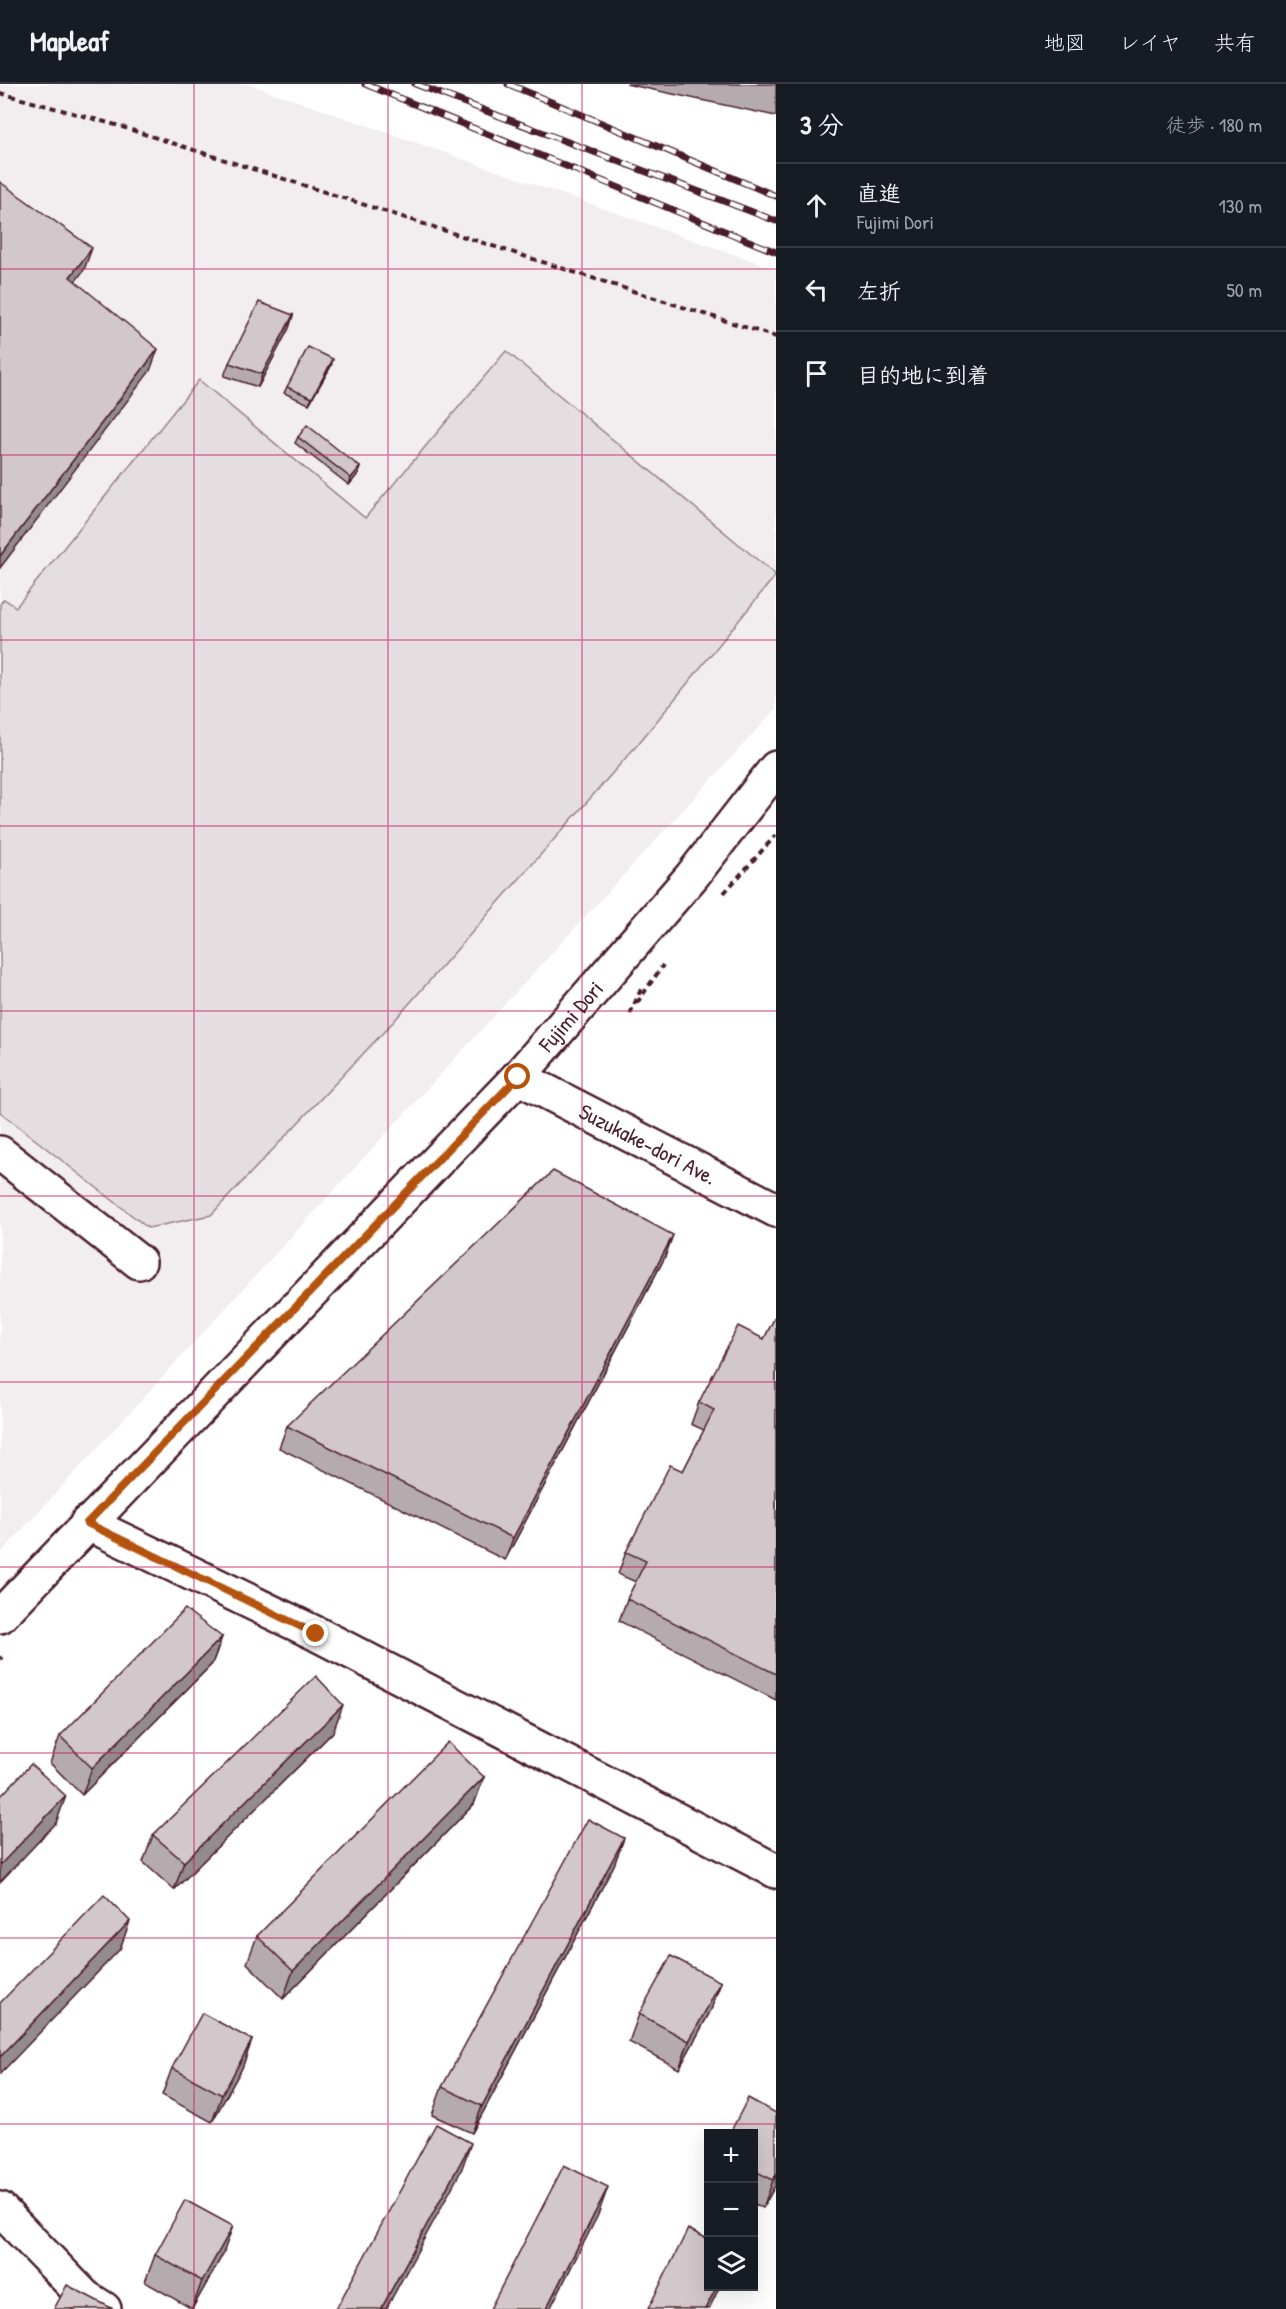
<!DOCTYPE html>
<html lang="ja">
<head>
<meta charset="utf-8">
<style>
  :root { --surface:#171b24; --page:#242831; --text:#f1f3f6; --muted:#9ea1a6; --line:#363941 }
  body { margin:0; font-family:"Patrick Hand","Klee One",sans-serif; background:var(--page); color:var(--text) }
  .controls { position:absolute; right:18px; bottom:18px; display:grid; overflow:hidden; border-radius:0px; box-shadow:0 6px 24px #0002 }
  .controls button { width:54px; height:54px; display:grid; place-items:center; padding:0; border:0; border-bottom:2px solid var(--line); background:var(--surface); color:var(--text); font:30px sans-serif }
  .stop { position:absolute; width:18px; height:18px; margin:-14px; border:4px solid #b45309; border-radius:50%; background:#fff }
  .stop.end { background:#b45309; border-color:#fff; box-shadow:0 2px 6px #0008 }
  .list { margin:0; padding:0; list-style:none }
  h2 { display:flex; justify-content:space-between; align-items:center; height:78px; margin:0; padding:0 24px; font-size:26px }
  h2 small { font-size:20px; font-weight:400; color:var(--muted) }
  .list li { display:grid; grid-template-columns:39px 1fr auto; gap:18px; align-items:center; box-sizing:border-box; height:84px; padding:0 24px; border-top:2px solid var(--line) }
  .list b { display:block; font-size:22px; white-space:nowrap }
  .list p { margin:0; font-size:20px; white-space:nowrap; color:var(--muted) }
  .list em { font-size:20px; font-style:normal; color:var(--muted) }
  .icon { flex:none; width:33px; height:33px; fill:none; stroke:currentColor; stroke-width:2; stroke-linecap:round; stroke-linejoin:round }
  .map { position:relative; flex:none; width:776px; height:2225px; overflow:hidden }
  header { display:flex; align-items:center; gap:36px; box-sizing:border-box; height:84px; padding:0 30px; background:var(--surface); border-bottom:2px solid var(--line) }
  header strong { font-size:28px }
  nav { display:flex; gap:33px; margin-inline-start:auto; font-size:21px }
  main { display:flex }
  aside { flex:1; background:var(--surface) }
  .map>svg:first-child { display:block }
  .built { fill:#f2eeef }
  .green { fill:#e5dee0; stroke:#987e86; stroke-width:1.5 }
  .lines { fill:none; stroke-linecap:round; stroke-linejoin:round }
  .minor-casing { stroke:#4a1f2b; stroke-width:38 }
  .path { stroke:#4a1f2b; stroke-width:4; stroke-dasharray:6 4.5; stroke-linecap:butt }
  .minor { stroke:#fff; stroke-width:33 }
  .rail-casing { stroke:#4a1f2b; stroke-width:7 }
  .rail { stroke:#fff; stroke-width:4.5; stroke-dasharray:14; stroke-linecap:butt }
  .wall { fill:#b5abaf; stroke:#4a1f2b; stroke-width:1.5 }
  .shaded-wall { fill:#938b8e; stroke:#4a1f2b; stroke-width:1.5 }
  .building { fill:#d2c7cb; stroke:#4a1f2b; stroke-width:1.5 }
  .route { stroke:#b45309; stroke-width:8 }
  .grid { fill:none; stroke:#c2185b; stroke-width:1.5; stroke-opacity:0.55 }
  .labels { text-anchor:middle; dominant-baseline:central; stroke-width:4.5; stroke-linejoin:round; paint-order:stroke }
  .street-label { font-size:22px; fill:#4a1f2b; stroke:#fff }
</style>
</head>
<body>
<header>
<strong>Mapleaf</strong>
<nav><a>地図</a><a>レイヤ</a><a>共有</a></nav>
</header>
<main>
<div class="map">
<svg width="776" height="2225" viewBox="0 0 776 2225">
  <rect width="100%" height="100%" fill="#fff"/>
  <filter id="ink" filterUnits="userSpaceOnUse"><feTurbulence type="fractalNoise" baseFrequency=".0167" numOctaves="2"/><feDisplacementMap in="SourceGraphic" scale="12" xChannelSelector="R" yChannelSelector="G"/><feConvolveMatrix kernelMatrix="1 2 1 2 8 2 1 2 1" color-interpolation-filters="sRGB"/></filter>
  <g filter="url(#ink)">
    <path class="built" d="M0 0H249L776 185V625L0 1470Z"/>
    <path class="green" d="M506 267 776 491 638 660 394 937 211 1131 148 1144 0 1028V520L4 515 16 523 199 296 365 434Z"/>
    <g class="lines">
      <g class="minor-casing">
        <g id="minor">
          <path id="s1" d="M518 993 776 1126"/>
          <path d="M0 1069 139 1178"/>
          <path d="M87 1439 317 1550 776 1787"/>
          <path id="s2" d="M0 1532 518 993 692 792 776 684"/>
          <path d="M0 2125 85 2213 104 2225"/>
        </g>
      </g>
      <path class="path" d="M0 9 116 41 776 253
        M724 809 776 751
        M637 919 663 881
        M630 930 642 903
        M0 1575 2 1573"/>
      <use href="#minor" class="minor"/>
      <g class="rail-casing">
        <path id="rail" d="M365 0 776 168
          M415 0 776 137
          M508 0 776 112"/>
      </g>
      <use href="#rail" class="rail"/>
    </g>
    <path class="wall" d="M626 0H776V32Z
      M293 231 289 244 258 303 224 292 229 279Z
      M331 282 309 320 284 309 287 303Z
      M298 353 360 383 358 390 349 401 295 359Z
      M665 1173 505 1476 279 1364 287 1342Z
      M776 1231V1616L619 1537 627 1515 636 1498 618 1490 626 1468 683 1387 704 1346 691 1340 699 1318 764 1255Z
      M222 1553 212 1580 82 1711 50 1679 60 1652Z
      M333 1648 174 1806 143 1778 153 1751Z
      M484 1693 474 1720 283 1915 247 1879 257 1852Z
      M624 1754 614 1781 472 2049 432 2031 442 2003Z
      M721 1898 711 1926 679 1985 629 1958 639 1930Z
      M252 1956 242 1984 212 2038 162 2011 172 1984Z
      M753 2049 776 2100 763 2124 753 2119Z
      M223 2170 192 2225 145 2198 155 2171Z"/>
    <path class="shaded-wall" d="M92 164 84 186 62 215 70 193Z
      M293 231 289 244 258 303 262 290Z
      M158 265 150 287 0 484V472Z
      M333 275 331 282 309 320 312 314Z
      M360 383 358 390 349 401 351 394Z
      M673 1151 665 1173 505 1476 513 1454Z
      M222 1553 212 1580 82 1711 92 1684Z
      M343 1621 333 1648 174 1806 184 1778Z
      M484 1693 474 1720 283 1915 293 1887Z
      M66 1712 56 1739 0 1798V1781Z
      M624 1754 614 1781 472 2049 482 2022Z
      M130 1837 120 1865 0 1990V1973Z
      M721 1898 711 1926 679 1985 689 1957Z
      M252 1956 242 1984 212 2038 222 2011Z
      M471 2059 461 2087 386 2225H381Z
      M776 2091V2100L763 2124 773 2096Z
      M608 2103 598 2131 550 2225H546Z
      M233 2142 223 2170 192 2225 202 2197Z
      M717 2202H720L709 2225H705Z"/>
    <path class="building" d="M0 98 92 164 70 193 158 265 0 472Z
      M259 218 293 231 262 290 229 279Z
      M308 263 333 275 312 314 287 303Z
      M307 341 360 383 351 394 298 353Z
      M553 1087 673 1151 513 1454 287 1342Z
      M776 1231V1590L627 1515 646 1477 626 1468 670 1381 683 1387 714 1326 699 1318 738 1242 764 1255Z
      M185 1525 222 1553 92 1684 60 1652Z
      M316 1592 343 1621 184 1778 153 1751Z
      M448 1658 484 1693 293 1887 257 1852Z
      M31 1680 66 1712 0 1781V1713Z
      M588 1735 624 1754 482 2022 442 2003Z
      M104 1811 130 1837 0 1973V1919Z
      M671 1872 721 1898 689 1957 639 1930Z
      M202 1929 252 1956 222 2011 172 1984Z
      M748 2014 776 2029V2091L773 2096 753 2086V2049H730Z
      M436 2040 471 2059 381 2225H336Z
      M564 2081 608 2103 546 2225H490Z
      M185 2116 233 2142 202 2197 155 2171Z
      M688 2145 708 2155V2202H717L705 2225H648Z
      M67 2201 113 2225H54Z"/>
  </g>
  <g class="lines" filter="url(#ink)">
    <path class="route" d="M316 1550 87 1439 518 993"/>
  </g>
  <path class="grid" d="M194 0V2225M388 0V2225M582 0V2225M0 185H776M0 371H776M0 556H776M0 742H776M0 927H776M0 1112H776M0 1298H776M0 1483H776M0 1669H776M0 1854H776M0 2040H776"/>
  <g class="labels">
    <g class="street-label">
      <text stroke="none"><textPath href="#s2" startOffset="828">Fujimi Dori</textPath></text>
      <text stroke="none"><textPath href="#s1" startOffset="146">Suzukake-dori Ave.</textPath></text>
    </g>
  </g>
</svg>
<div class="controls">
<button>+</button>
<button>−</button>
<button><svg class="icon" aria-label="layers" viewBox="0 0 24 24"><path d="M12 4l9 5-9 5-9-5zM3 14l9 5 9-5"/></svg></button>
</div>
<div class="stop" style="left:518px;top:993px"></div>
<div class="stop end" style="left:316px;top:1550px"></div>
</div>
<aside>
<h2>3 分<small>徒歩 · 180 m</small></h2>
<ul class="list">
<li><svg class="icon" aria-label="ahead" viewBox="0 0 24 24"><path d="M12 20V5M6 11l6-6 6 6"/></svg><div><b>直進</b><p>Fujimi Dori</p></div><em>130 m</em></li>
<li><svg class="icon" aria-label="left" viewBox="0 0 24 24"><path d="M17 20v-9H6M10 6l-5 5 5 5"/></svg><div><b>左折</b></div><em>50 m</em></li>
<li><svg class="icon" aria-label="arrive" viewBox="0 0 24 24"><path d="M6 21V4h12l-3 4 3 4H6"/></svg><div><b>目的地に到着</b></div></li>
</ul>
</aside>
</main>
</body>
</html>
